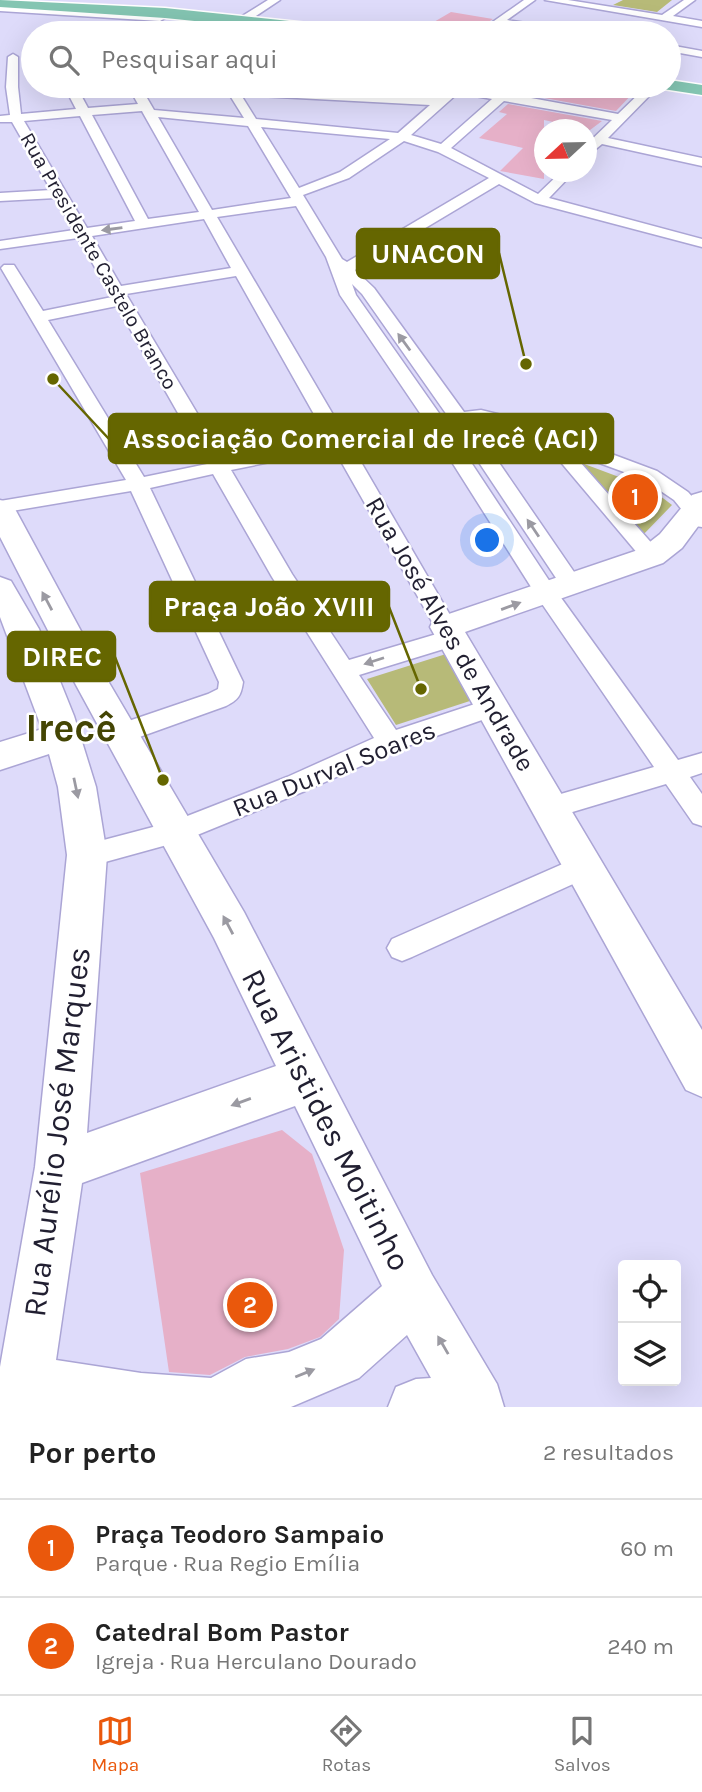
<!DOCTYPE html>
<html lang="pt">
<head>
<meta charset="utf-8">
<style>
  :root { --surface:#fff; --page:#f6f6f6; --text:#222; --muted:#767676; --line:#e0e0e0; --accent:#ea580c }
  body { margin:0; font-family:Karla,sans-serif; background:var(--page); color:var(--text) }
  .controls { position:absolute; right:21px; bottom:21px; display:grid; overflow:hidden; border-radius:7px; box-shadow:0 7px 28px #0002 }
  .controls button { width:63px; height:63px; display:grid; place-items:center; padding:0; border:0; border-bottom:2px solid var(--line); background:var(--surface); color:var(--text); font:35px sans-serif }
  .compass { position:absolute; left:534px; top:119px; width:63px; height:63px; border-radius:50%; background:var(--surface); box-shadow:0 7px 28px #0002; rotate:248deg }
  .you { position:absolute; left:488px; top:541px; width:24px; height:24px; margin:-18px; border:5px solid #fff; border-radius:50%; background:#1a73e8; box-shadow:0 0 0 10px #1a73e833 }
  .badge { display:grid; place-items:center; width:46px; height:46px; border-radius:50%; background:var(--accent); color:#fff; font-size:23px; font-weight:700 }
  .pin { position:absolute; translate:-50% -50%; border:4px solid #fff; box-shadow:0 2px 7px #0006 }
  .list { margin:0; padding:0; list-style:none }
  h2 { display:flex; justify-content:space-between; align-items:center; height:91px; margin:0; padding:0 28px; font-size:30px }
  h2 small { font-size:23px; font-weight:400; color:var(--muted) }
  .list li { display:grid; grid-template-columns:46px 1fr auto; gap:21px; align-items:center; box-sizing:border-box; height:98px; padding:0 28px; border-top:2px solid var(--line) }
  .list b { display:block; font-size:26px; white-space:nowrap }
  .list p { margin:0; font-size:23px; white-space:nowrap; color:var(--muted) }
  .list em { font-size:23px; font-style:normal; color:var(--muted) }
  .icon { flex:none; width:38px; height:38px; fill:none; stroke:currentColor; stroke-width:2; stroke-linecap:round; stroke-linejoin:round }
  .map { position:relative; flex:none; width:702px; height:1407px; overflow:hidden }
  .search { position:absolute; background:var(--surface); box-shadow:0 7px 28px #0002; left:21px; right:21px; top:21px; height:77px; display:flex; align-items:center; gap:18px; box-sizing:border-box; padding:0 24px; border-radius:38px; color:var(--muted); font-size:26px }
  .sheet { height:287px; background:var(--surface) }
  nav { display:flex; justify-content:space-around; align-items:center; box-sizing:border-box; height:98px; border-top:2px solid var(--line); background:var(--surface); font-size:19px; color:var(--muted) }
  nav a { display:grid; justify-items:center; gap:4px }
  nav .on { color:var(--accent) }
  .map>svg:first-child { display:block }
  .green { fill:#b7ba78 }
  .building { fill:#e6b0c8 }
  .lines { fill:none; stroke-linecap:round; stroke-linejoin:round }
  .street-casing { stroke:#aba5d5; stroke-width:3 }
  .secondary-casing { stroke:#aba5d5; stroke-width:3 }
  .primary-casing { stroke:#fff; stroke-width:3 }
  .street { fill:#fff; fill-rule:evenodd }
  .secondary { fill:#fff; fill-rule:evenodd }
  .primary { fill:#84c5b2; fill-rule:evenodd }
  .oneway { fill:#9b9aa2 }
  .labels { text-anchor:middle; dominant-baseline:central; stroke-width:5; stroke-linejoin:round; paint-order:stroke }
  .far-street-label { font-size:21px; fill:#211f31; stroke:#fff }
  .street-label { font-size:26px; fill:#211f31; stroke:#fff }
  .near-street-label { font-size:32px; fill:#211f31; stroke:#fff }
  .town-label { font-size:40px; font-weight:bold; fill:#444504; stroke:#fff }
  .leader { fill:none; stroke:#656600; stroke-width:2.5 }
  .callout-dot { fill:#656600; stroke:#fff; stroke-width:2.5 }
  .callout { fill:#656600; stroke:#656600; stroke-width:2.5 }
  .callout-label { font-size:28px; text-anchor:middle; font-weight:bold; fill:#fff }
</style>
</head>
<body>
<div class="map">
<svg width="702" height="1407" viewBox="0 0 702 1407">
  <rect width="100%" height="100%" fill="#dedbfa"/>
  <path class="green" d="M623 0H672L657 12 613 5Z
    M579 462 651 489 672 505 642 536Z
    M446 654 476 699 396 725 367 679Z"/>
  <path class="building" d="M451 12 493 19 471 33H415Z
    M532 86 602 97 612 86 636 90 616 111 522 94Z
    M508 104 602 121 590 130 544 120V179L500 171 523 148 479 138 507 114 499 112Z
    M282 1130 312 1154 344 1250 339 1319 320 1337 288 1349 245 1357 210 1375 169 1372 140 1173Z"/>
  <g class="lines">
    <g class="street-casing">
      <path id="street" d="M268 0H280L247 22 239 33H229L239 18Z
        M524 0H535L507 20 572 30 577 33H553L500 25 488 33H477Z
        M545 0H568L662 15 684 0H695L673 16 702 21V27Z
        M0 5 160 15 165 18 160 21 0 11Z
        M56 29 91 30 96 33H52Z
        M669 45 702 51V57L669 51Z
        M13 54 18 57V87L21 114 76 109 64 86H76L88 108 138 104 128 86H140L154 110 244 118 224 86 438 98 452 86H465L618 114 647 86H659L608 138 702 158V166L602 144 586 157V145L612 120 504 101 451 148 538 194 561 172H574L549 198 702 239V247L535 203 499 184 355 270 374 288 464 412 481 410 518 419 657 471 688 492 702 508V527L695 526 674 500 643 479 572 453 663 556 660 561H644L543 441 505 427 481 422H471L583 585 580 590 572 592 564 590 454 425 447 426 554 588 678 760 702 753V773L690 777 702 794V826L693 823 666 784 549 819 540 816 536 808 540 800 654 767 538 598 431 429 351 445 457 627 455 631 460 632 464 638 460 644 359 675 396 730 493 698 502 701 505 707 502 713 399 749 305 791 185 840 87 867 77 863 73 855 77 847 172 822 287 777 374 738 272 577 213 474 150 488 243 682C241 696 238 700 226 706L120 744 111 741 107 734 111 727 208 694 218 689 219 682 131 491 0 513V501L126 480 1 268 4 265H14L43 311 112 297 78 238 0 249V241L74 230 56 198 0 201V193L51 190 12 122H0V116L10 115 6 87 8 57ZM458 93 492 99 441 144 411 135ZM241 95 430 105 398 133 256 119ZM142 111 143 113 199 212 148 219 92 115ZM80 116 135 221 87 228 24 121ZM158 117 248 126 291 198 212 210ZM261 127 390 139 340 172 299 188ZM404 141 438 152 489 178 347 262 342 259 303 195 349 178ZM296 206 326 257 340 295 424 419 345 435 217 217ZM204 219 231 268 121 286 92 236ZM236 276 328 439 225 460 126 294ZM352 284 362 294 447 415 441 416 356 295ZM117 306 207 464 144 477 48 320ZM334 449 435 627 440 633 349 660 292 574 231 470Z
        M583 855 593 859 597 867 593 875 412 957 402 961 392 957 387 948 392 939Z"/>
    </g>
    <g class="secondary-casing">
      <path id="secondary" d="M702 492V521L682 548 663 563 465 632 702 1030V1097L686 1090 430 627 434 619 641 549 660 534 692 495Z
        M0 500 10 503 15 509 108 681 244 912 432 1275 497 1384 504 1407H388L396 1387 416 1379 431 1378 407 1335 359 1378 291 1407H0V1367L35 1167 67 855 58 787 49 754 0 770V742L42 729 0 617V577L11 581 39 629 74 716 96 787 107 855 87 1133 276 1066 214 938 76 685 0 537ZM295 1106 382 1286 321 1339 289 1352 246 1359 211 1378 141 1373 56 1360 82 1183Z"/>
    </g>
    <g class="primary-casing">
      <path id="primary" d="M0 0 165 8 355 28 363 33H312L165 18 0 7Z
        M669 80 702 85V95L663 89 661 86H669Z"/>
    </g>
    <use href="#street" class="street"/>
    <use href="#secondary" class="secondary"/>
    <use href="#primary" class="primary"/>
  </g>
  <defs><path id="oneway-solid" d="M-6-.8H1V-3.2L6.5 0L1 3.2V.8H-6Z" transform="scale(1.75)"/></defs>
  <g class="oneway">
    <use href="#oneway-solid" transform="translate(112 229) rotate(172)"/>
    <use href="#oneway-solid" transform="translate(404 342) rotate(-126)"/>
    <use href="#oneway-solid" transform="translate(533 528) rotate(-124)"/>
    <use href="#oneway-solid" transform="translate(47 601) rotate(-118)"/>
    <use href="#oneway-solid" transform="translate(511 606) rotate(-20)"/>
    <use href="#oneway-solid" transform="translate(374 661) rotate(162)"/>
    <use href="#oneway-solid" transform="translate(76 788) rotate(78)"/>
    <use href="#oneway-solid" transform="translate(228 925) rotate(-118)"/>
    <use href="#oneway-solid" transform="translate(241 1102) rotate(160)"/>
    <use href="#oneway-solid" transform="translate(443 1345) rotate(-120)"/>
    <use href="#oneway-solid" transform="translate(305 1373) rotate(-22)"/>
  </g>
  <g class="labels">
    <g class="far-street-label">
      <text transform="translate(99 261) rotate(60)">Rua Presidente Castelo Branco</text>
    </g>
    <g class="street-label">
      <text transform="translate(450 634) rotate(60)">Rua José Alves de Andrade</text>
      <text transform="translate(334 769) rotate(-22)">Rua Durval Soares</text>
    </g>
    <g class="near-street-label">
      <text transform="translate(326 1120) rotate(63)">Rua Aristides Moitinho</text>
      <text transform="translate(57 1132) rotate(-83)">Rua Aurélio José Marques</text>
    </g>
    <g class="town-label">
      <text x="71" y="727">Irecê</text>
    </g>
  </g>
  <path class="leader" d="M526 364L499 253M53 379L109 439M421 689L389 607M163 780L115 657"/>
  <g class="callout-dot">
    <circle cx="526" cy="364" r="7"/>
    <circle cx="53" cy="379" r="7"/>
    <circle cx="421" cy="689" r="7"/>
    <circle cx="163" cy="780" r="7"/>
  </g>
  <g class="callout">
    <rect x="357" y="229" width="142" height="49" rx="7"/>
    <rect x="109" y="414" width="504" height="49" rx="7"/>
    <rect x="150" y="582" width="239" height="49" rx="7"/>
    <rect x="8" y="632" width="107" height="49" rx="7"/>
  </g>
  <g class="callout-label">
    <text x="428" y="263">UNACON</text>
    <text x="361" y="448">Associação Comercial de Irecê (ACI)</text>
    <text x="269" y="616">Praça João XVIII</text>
    <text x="62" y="666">DIREC</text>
  </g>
</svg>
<div class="controls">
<button><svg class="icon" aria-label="locate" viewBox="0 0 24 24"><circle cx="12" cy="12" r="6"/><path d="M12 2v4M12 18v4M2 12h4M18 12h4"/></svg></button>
<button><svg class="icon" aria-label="layers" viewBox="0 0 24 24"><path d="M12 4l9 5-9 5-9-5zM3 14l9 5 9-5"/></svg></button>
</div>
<svg class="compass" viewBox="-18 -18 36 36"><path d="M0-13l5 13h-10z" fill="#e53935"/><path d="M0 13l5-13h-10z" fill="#767676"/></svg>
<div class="you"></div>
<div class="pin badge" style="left:635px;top:497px">1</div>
<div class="pin badge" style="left:250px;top:1305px">2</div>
<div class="search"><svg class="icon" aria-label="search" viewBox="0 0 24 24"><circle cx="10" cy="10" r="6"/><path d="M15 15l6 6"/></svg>Pesquisar aqui</div>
</div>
<section class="sheet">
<h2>Por perto<small>2 resultados</small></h2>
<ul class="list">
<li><span class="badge">1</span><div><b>Praça Teodoro Sampaio</b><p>Parque · Rua Regio Emília</p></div><em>60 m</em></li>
<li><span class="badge">2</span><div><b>Catedral Bom Pastor</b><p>Igreja · Rua Herculano Dourado</p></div><em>240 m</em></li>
</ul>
</section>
<nav>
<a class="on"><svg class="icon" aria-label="map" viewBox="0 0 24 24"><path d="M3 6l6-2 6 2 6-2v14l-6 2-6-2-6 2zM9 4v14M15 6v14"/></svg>Mapa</a>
<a><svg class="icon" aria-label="directions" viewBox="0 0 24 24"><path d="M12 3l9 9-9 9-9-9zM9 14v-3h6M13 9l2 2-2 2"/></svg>Rotas</a>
<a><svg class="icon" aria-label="saved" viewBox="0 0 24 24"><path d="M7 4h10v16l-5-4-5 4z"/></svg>Salvos</a>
</nav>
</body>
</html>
